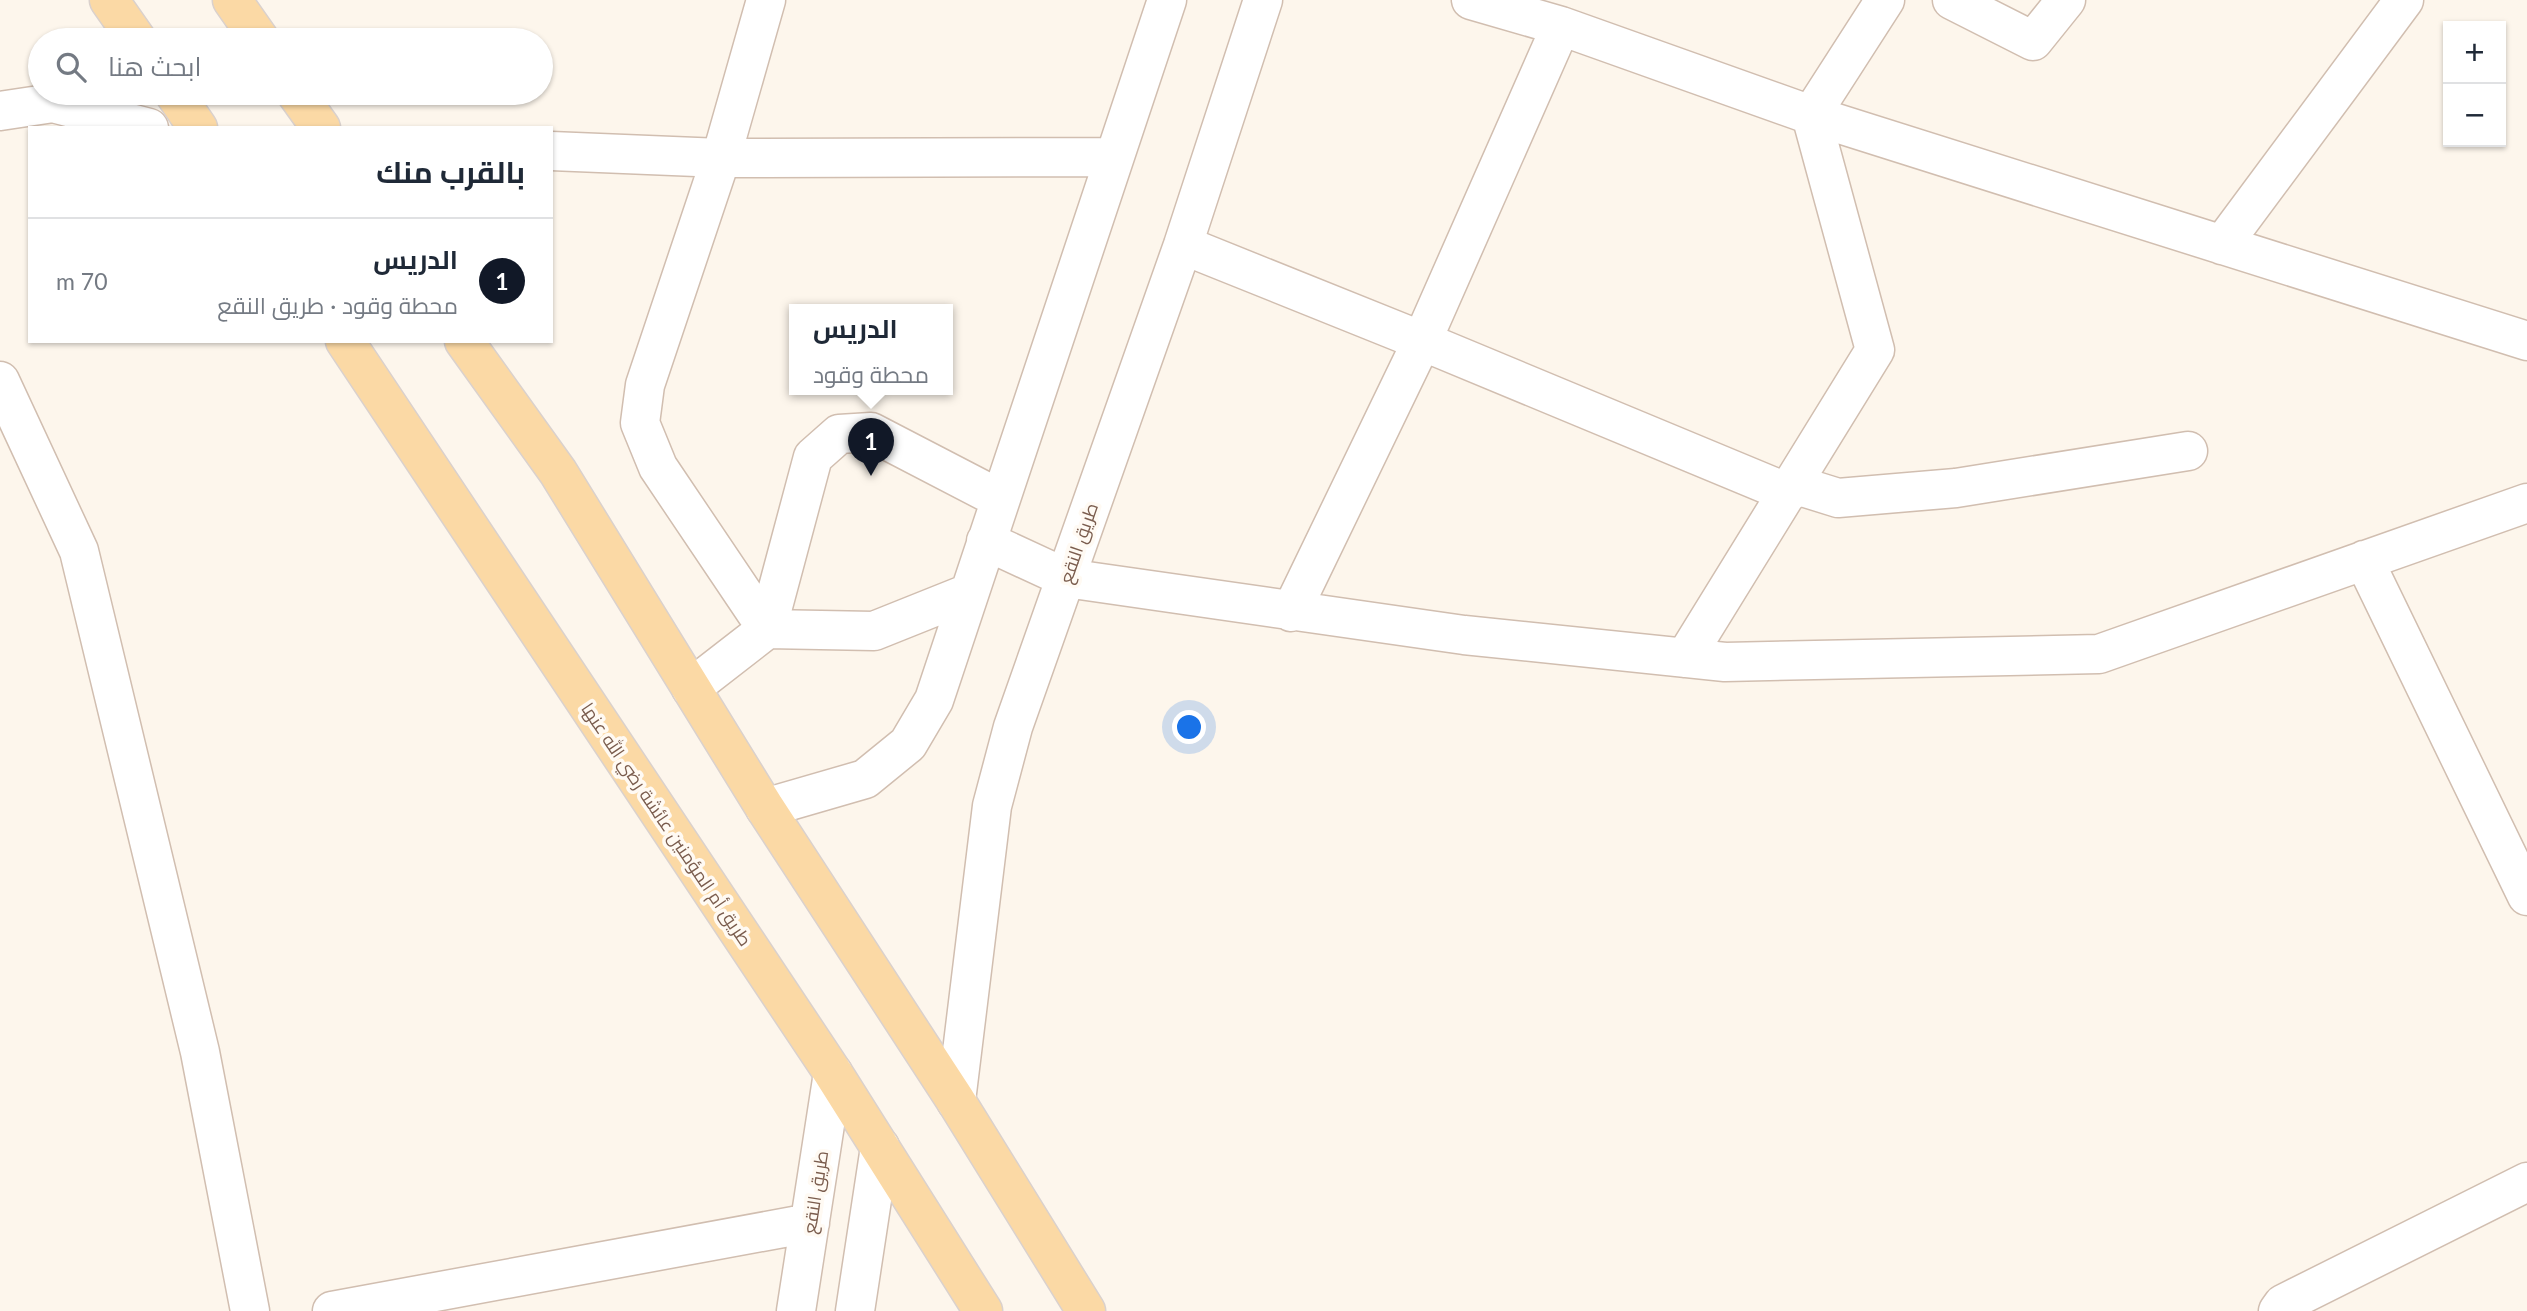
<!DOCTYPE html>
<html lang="ar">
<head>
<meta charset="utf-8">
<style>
  :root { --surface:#fff; --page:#f6f6f7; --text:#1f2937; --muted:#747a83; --line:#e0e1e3; --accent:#111827 }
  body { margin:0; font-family:Lato,Cairo,sans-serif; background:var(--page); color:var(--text); direction:rtl }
  .controls { position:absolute; right:21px; top:21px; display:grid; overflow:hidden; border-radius:0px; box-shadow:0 2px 5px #0004 }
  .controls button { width:63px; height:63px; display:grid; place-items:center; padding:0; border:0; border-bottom:2px solid var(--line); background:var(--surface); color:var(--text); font:35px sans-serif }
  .you { position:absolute; left:1190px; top:728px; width:24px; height:24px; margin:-18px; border:5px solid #fff; border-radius:50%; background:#1a73e8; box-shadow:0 0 0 10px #1a73e833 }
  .badge { display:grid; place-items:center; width:46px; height:46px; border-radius:50%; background:var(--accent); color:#fff; font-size:23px; font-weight:700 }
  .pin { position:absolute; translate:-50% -58px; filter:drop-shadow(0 2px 4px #0008) }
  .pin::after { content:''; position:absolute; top:37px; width:24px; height:21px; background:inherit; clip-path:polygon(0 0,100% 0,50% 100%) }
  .popup { position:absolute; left:789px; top:304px; width:164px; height:91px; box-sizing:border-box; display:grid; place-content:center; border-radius:0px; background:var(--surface); filter:drop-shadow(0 2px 5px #0005); font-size:23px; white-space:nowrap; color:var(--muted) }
  .popup b { font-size:26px; color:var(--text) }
  .popup::after { content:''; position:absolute; left:50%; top:100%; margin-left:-14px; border:14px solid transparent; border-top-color:var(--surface) }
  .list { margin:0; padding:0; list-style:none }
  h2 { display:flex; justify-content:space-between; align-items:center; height:91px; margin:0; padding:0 28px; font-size:30px }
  h2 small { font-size:23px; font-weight:400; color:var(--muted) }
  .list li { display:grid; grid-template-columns:46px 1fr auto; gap:21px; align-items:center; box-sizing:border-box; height:126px; padding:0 28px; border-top:2px solid var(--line) }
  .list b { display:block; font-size:26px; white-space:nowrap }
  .list p { margin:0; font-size:23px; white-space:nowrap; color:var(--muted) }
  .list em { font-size:23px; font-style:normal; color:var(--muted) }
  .icon { flex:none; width:38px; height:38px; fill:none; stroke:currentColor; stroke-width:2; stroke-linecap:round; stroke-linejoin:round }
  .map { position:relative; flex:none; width:2527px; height:1311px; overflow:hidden; direction:ltr }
  .search { position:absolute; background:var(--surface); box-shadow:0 2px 5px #0004; left:28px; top:28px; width:525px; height:77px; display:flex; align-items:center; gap:18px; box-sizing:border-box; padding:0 24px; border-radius:38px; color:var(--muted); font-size:26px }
  .panel { position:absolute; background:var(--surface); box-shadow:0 2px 5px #0004; left:28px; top:126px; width:525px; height:217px; border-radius:0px; direction:rtl }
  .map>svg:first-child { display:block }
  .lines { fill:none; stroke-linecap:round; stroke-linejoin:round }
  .minor-casing { stroke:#d1beb0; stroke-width:41 }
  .major-casing { stroke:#dad1cd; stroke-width:41 }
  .minor { stroke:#fff; stroke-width:38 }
  .major { stroke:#fbd9a5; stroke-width:38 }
  .labels { text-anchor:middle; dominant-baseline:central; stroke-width:7; stroke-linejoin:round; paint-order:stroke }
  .street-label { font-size:18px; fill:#7a5c4d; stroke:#fffaf3 }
</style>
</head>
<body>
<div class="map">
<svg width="2527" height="1311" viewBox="0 0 2527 1311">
  <rect width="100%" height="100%" fill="#fdf6ec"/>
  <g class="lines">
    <g class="minor-casing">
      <path id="minor" d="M766 0 721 158 645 385 640 423 658 467 767 629
        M1471 0 1561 26 1811 115 2527 341
        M1952 0 2033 41 2066 0
        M0 111 53 103 149 128
        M551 151 721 158 1114 157
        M1183 245 1422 341 1788 493
        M2222 245 2404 0
        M0 381 79 551 200 1052 250 1311
        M1793 484 1838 498 1956 488 2188 451
        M986 541 1066 578 1464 635 1725 662 2099 654 2527 503
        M2364 560 2527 896
        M1291 612 1422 341 1561 26
        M767 629 874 631 969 593
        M1685 658 1875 350 1811 115 1885 0
        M691 688 767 629 813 457 839 434 871 432 1000 499
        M765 808 865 779 908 744 934 700 1167 0
        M956 1101 992 806 1013 727 1183 245 1263 0
        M332 1311 810 1223
        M796 1311 833 1073
        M855 1311 880 1147
        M2278 1311 2283 1304 2527 1182"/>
    </g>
    <g class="major-casing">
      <path id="major" d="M109 0 137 40
        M232 0 260 40
        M174 93 198 128
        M296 93 321 128
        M345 341 833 1073 983 1311
        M464 341 558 472 765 808 956 1101 1086 1311"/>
    </g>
    <use href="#minor" class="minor"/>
    <use href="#major" class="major"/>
  </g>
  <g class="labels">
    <g class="street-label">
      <text transform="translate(1078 543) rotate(-71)">طريق النقع</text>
      <text transform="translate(667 824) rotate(56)">طريق أم المؤمنين عائشة رضي الله عنها</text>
      <text transform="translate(815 1192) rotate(-81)">طريق النقع</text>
    </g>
  </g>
</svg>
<div class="controls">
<button>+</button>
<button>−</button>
</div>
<div class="you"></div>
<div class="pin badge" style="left:871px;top:476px">1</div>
<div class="popup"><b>الدريس</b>محطة وقود</div>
<div class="search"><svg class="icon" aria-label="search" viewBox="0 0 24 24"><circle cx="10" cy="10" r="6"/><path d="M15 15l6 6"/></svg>ابحث هنا</div>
<section class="panel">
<h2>بالقرب منك<small></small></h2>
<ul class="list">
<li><span class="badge">1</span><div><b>الدريس</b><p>محطة وقود · طريق النقع</p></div><em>70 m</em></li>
</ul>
</section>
</div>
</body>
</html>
